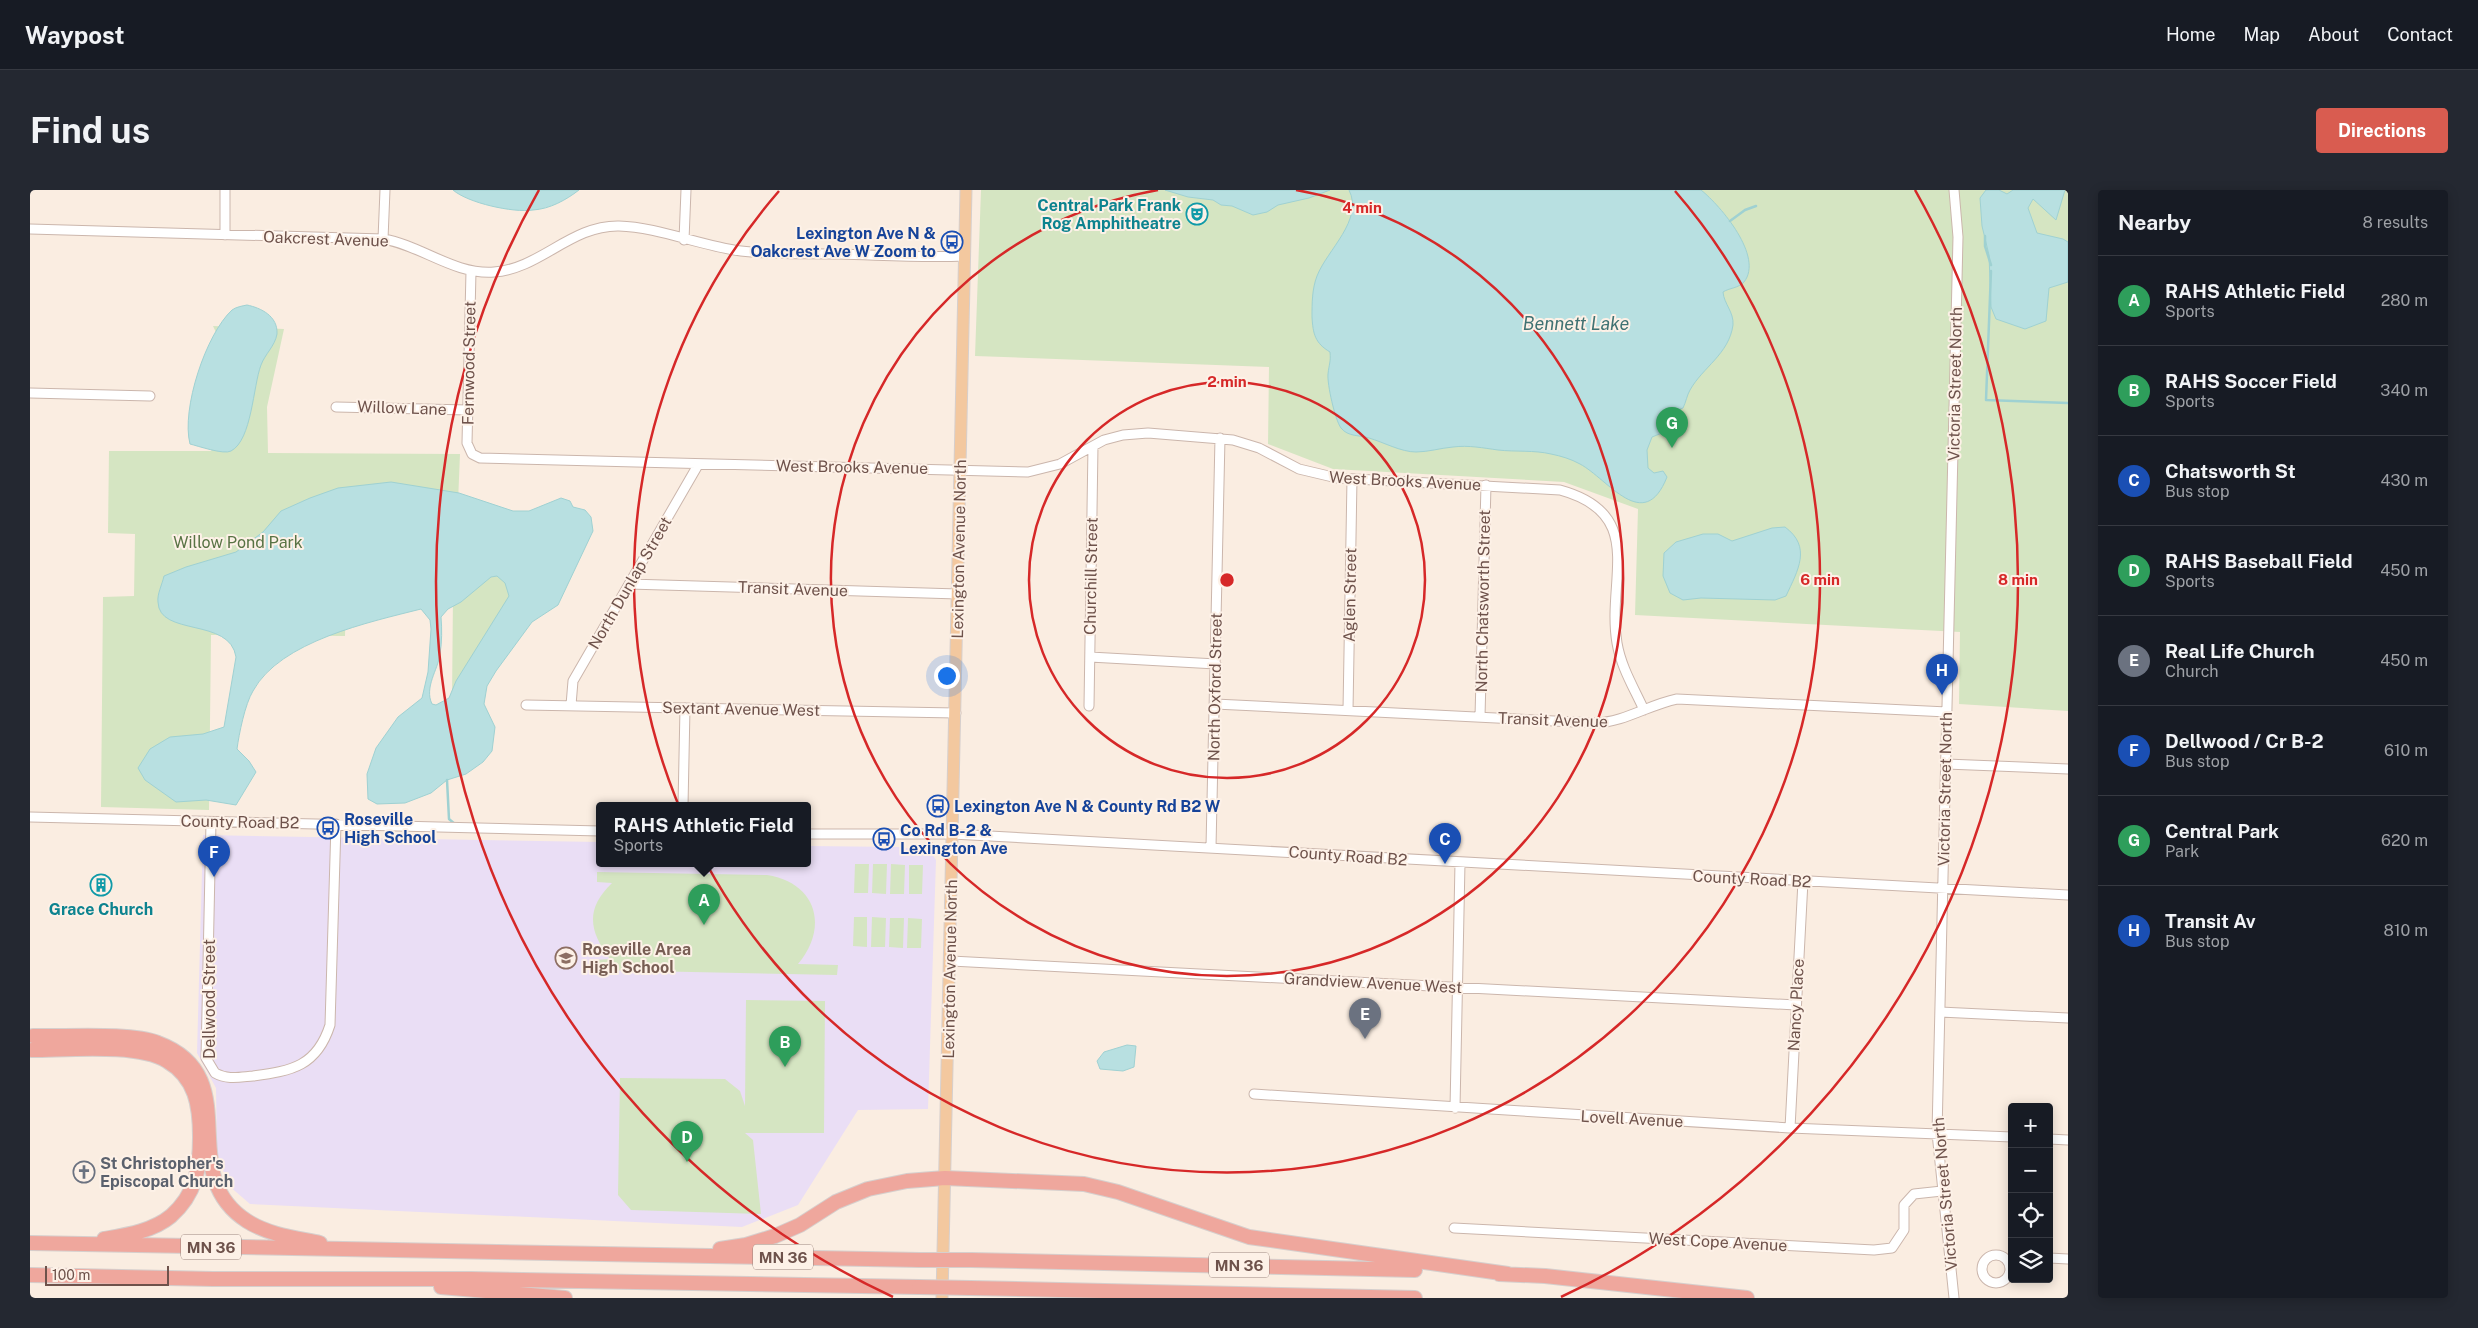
<!DOCTYPE html>
<html lang="en">
<head>
<meta charset="utf-8">
<style>
  :root { --surface:#171b24; --page:#242831; --text:#f1f3f6; --muted:#9ea1a6; --line:#363941; --accent:#d95c50 }
  body { margin:0; font-family:"Public Sans",sans-serif; background:var(--page); color:var(--text) }
  .controls { position:absolute; right:15px; bottom:15px; display:grid; overflow:hidden; border-radius:5px; box-shadow:0 2px 12px #0003 }
  .controls button { width:45px; height:45px; display:grid; place-items:center; padding:0; border:0; border-bottom:1px solid var(--line); background:var(--surface); color:var(--text); font:25px sans-serif }
  .scale { position:absolute; left:15px; bottom:12px; width:124px; box-sizing:border-box; padding-left:5px; border:2px solid #6e524b; border-top:0; font-size:14px; line-height:18px; white-space:nowrap; color:#6e524b; -webkit-text-stroke:4px #fdf1e7; paint-order:stroke }
  .you { position:absolute; left:916px; top:485px; width:18px; height:18px; margin:-12px; border:4px solid #fff; border-radius:50%; background:#1a73e8; box-shadow:0 0 0 8px #1a73e833 }
  .badge { display:grid; place-items:center; width:32px; height:32px; border-radius:50%; background:var(--accent); color:#fff; font-size:16px; font-weight:700 }
  .pin { position:absolute; translate:-50% -41px; filter:drop-shadow(0 1px 2px #0008) }
  .pin::after { content:''; position:absolute; top:26px; width:18px; height:15px; background:inherit; clip-path:polygon(0 0,100% 0,50% 100%) }
  .popup { position:absolute; left:566px; top:612px; width:215px; height:65px; box-sizing:border-box; display:grid; place-content:center; border-radius:5px; background:var(--surface); filter:drop-shadow(0 1px 4px #0005); font-size:16px; white-space:nowrap; color:var(--muted) }
  .popup b { font-size:19px; color:var(--text) }
  .popup::after { content:''; position:absolute; left:50%; top:100%; margin-left:-10px; border:10px solid transparent; border-top-color:var(--surface) }
  .list { margin:0; padding:0; list-style:none }
  h2 { display:flex; justify-content:space-between; align-items:center; height:65px; margin:0; padding:0 20px; font-size:21px }
  h2 small { font-size:16px; font-weight:400; color:var(--muted) }
  .list li { display:grid; grid-template-columns:32px 1fr auto; gap:15px; align-items:center; box-sizing:border-box; height:90px; padding:0 20px; border-top:1px solid var(--line) }
  .list b { display:block; font-size:19px; white-space:nowrap }
  .list p { margin:0; font-size:16px; white-space:nowrap; color:var(--muted) }
  .list em { font-size:16px; font-style:normal; color:var(--muted) }
  .icon { flex:none; width:28px; height:28px; fill:none; stroke:currentColor; stroke-width:2; stroke-linecap:round; stroke-linejoin:round }
  .map { position:relative; flex:none; width:2038px; height:1108px; overflow:hidden; border-radius:5px }
  header { display:flex; align-items:center; gap:30px; box-sizing:border-box; height:70px; padding:0 25px; background:var(--surface); border-bottom:1px solid var(--line) }
  header strong { font-size:24px }
  nav { display:flex; gap:28px; margin-inline-start:auto; font-size:18px }
  .intro { display:flex; align-items:center; justify-content:space-between; box-sizing:border-box; height:120px; padding:0 30px }
  h1 { margin:0; font-size:35px }
  .button { padding:12px 22px; border-radius:5px; background:var(--accent); color:#fff; font-size:18px; font-weight:700 }
  main { display:flex; gap:30px; padding:0 30px }
  aside { flex:1; background:var(--surface); border-radius:5px; box-shadow:0 2px 12px #0003 }
  .map>svg:first-child { display:block }
  .education { fill:#eadef5 }
  .green { fill:#d5e5c2 }
  .water { fill:#b8e0e1; stroke:#9fd1d2; fill-rule:evenodd }
  .lines { fill:none; stroke-linecap:round; stroke-linejoin:round }
  .stream { stroke:#9fd1d2; stroke-width:2.5 }
  .minor-casing { stroke:#cbb6ac; stroke-width:11 }
  .major-casing { stroke:#d6cfcd; stroke-width:13 }
  .highway-casing { stroke:#d6cfcd; stroke-width:16 }
  .minor { stroke:#fff; stroke-width:9 }
  .major { stroke:#f3c89f; stroke-width:11 }
  .highway { stroke:#efa79d; stroke-width:14 }
  .highway-bridge-casing { stroke:#d6cfcd; stroke-width:16; stroke-linecap:butt }
  .highway-bridge { stroke:#efa79d; stroke-width:14 }
  .ring { fill:none; stroke:#d62828; stroke-width:2.5 }
  .labels { text-anchor:middle; dominant-baseline:central; stroke-width:4; stroke-linejoin:round; paint-order:stroke }
  .shield { fill:#fdf1e7; stroke:#99827a; stroke-width:1 }
  .shield-label { font-size:15px; font-weight:bold; fill:#6e524b }
  .culture-label { font-size:16px; font-weight:bold; fill:#0d838f; stroke:#fdf1e7; text-anchor:end }
  .transit-label { font-size:16px; font-weight:bold; fill:#164399; stroke:#fdf1e7; text-anchor:start }
  .street-label { font-size:16px; fill:#6e524b; stroke:#fdf1e7 }
  .park-label { font-size:16px; fill:#587344; stroke:#fdf1e7 }
  .education-label { font-size:16px; font-weight:bold; fill:#785e54; stroke:#fdf1e7; text-anchor:start }
  .worship-label { font-size:16px; font-weight:bold; fill:#5b616d; stroke:#fdf1e7; text-anchor:start }
  .water-label { font-size:18px; font-style:italic; fill:#407273; stroke:#fdf1e7 }
  .centre { fill:#d62828; stroke:#fdf1e7; stroke-width:2.5 }
  .ring-label { font-size:15px; text-anchor:middle; font-weight:bold; fill:#d62828; stroke:#fdf1e7; stroke-width:4; stroke-linejoin:round; paint-order:stroke }
</style>
</head>
<body>
<header>
<strong>Waypost</strong>
<nav><a>Home</a><a>Map</a><a>About</a><a>Contact</a></nav>
</header>
<div class="intro"><h1>Find us</h1><a class="button">Directions</a></div>
<main>
<div class="map">
<svg width="2038" height="1108" viewBox="0 0 2038 1108">
  <rect width="100%" height="100%" fill="#faede1"/>
  <path class="education" d="M173 645 570 652V674H778V656L869 657 900 661 906 670 898 919 828 920 768 1015 712 1037 220 1014 198 995 187 962 186 898 167 863Z"/>
  <path class="green" d="M951 0H2038V521L1929 514 1930 442 1605 425 1608 319 1534 292 1303 279 1238 254 1239 177 945 166Z
    M183 136 254 139 237 217 238 263 430 264 427 337 521 341 422 510 423 405 316 404 315 446 181 445 179 620 71 617 73 407 104 406 105 344 78 343 79 261H181L193 242 198 168Z
    M825 674H839L838 703H824Z
    M843 674H857L856 704 842 703Z
    M861 674 875 675 874 704H860Z
    M879 675H893L892 704H879Z
    M567 682 737 685C787 693 799 737 768 774L808 775 807 785 565 780V770L580 769C559 741 555 719 582 693L567 692Z
    M824 727H837V757L823 756Z
    M842 727 856 728 855 757H841Z
    M860 728H874L873 758 859 757Z
    M878 728 892 729 891 758H877Z
    M716 810 795 811 794 943H715L723 950 731 1024 601 1020 588 1005 590 888 695 889 710 901 715 916Z"/>
  <path class="water" d="M423 0H549C536 10 520 19 503 20 483 23 438 13 423 0Z
    M1135 0H1300L1279 8 1248 15 1237 22 1223 25 1202 16 1191 15 1183 10 1158 7Z
    M1319 0H1671C1691 16 1734 67 1714 92 1709 98 1699 98 1693 102 1694 114 1704 122 1703 135 1699 164 1673 177 1660 200 1657 205 1656 212 1653 218L1645 221 1632 243 1622 247 1617 260 1618 278 1624 283 1633 281 1637 287C1614 345 1578 289 1550 274 1541 269 1531 266 1521 264 1504 260 1486 262 1468 260 1453 258 1439 255 1423 257 1411 258 1398 262 1386 262 1371 262 1353 252 1339 248 1330 245 1318 247 1311 238 1305 230 1297 194 1298 184 1299 174 1301 172 1300 162 1285 153 1283 144 1282 127 1282 113 1282 99 1287 86 1297 60 1334 30 1319 0Z
    M1956 0H1969L1977 4 1983 0H2035L2026 30 2003 9 1998 18 2007 43 2033 49 2038 52V92L2019 98 2016 131 1995 139 1966 129 1961 117 1959 65 1952 36 1950 8Z
    M217 115C231 118 248 126 247 144 245 156 235 164 231 175 223 196 222 250 201 261 194 265 168 256 160 254 151 219 176 144 202 120 206 117 212 116 217 115Z
    M361 292 429 303 483 321H499L531 308 540 311 543 317 555 320 561 327 563 341 528 415 502 432 466 481 457 496 454 514 465 537 462 561 453 572 436 584 417 590 401 603 375 613 347 614 338 609 337 584 346 558 368 527 392 508 398 482 401 439 400 430 391 419C340 432 250 451 223 501 215 514 209 544 207 559L219 571 226 582 206 615 176 610 146 612 115 590 108 578 120 559 140 547 173 544 194 537 206 467C200 427 129 447 128 412 127 404 132 395 134 386L156 377 206 362 233 342 251 321 280 308 308 298ZM467 386 475 393 479 406 426 491 419 508 406 515 402 514C394 497 408 480 410 464 412 452 412 439 411 427L418 419 431 412 461 387Z
    M1755 337C1782 357 1768 380 1756 406L1745 410 1671 408 1653 410 1640 403 1633 386 1634 363 1646 352 1673 344H1688L1702 351 1742 338Z
    M1097 855 1106 856 1104 877 1093 881 1070 879 1067 871 1074 862Z"/>
  <g class="lines">
    <path class="stream" d="M1700 31 1715 20 1726 16
      M1955 46V56L1961 75
      M1961 81 1956 210 2038 213
      M417 590 419 629 426 635"/>
    <g class="minor-casing">
      <path id="minor" d="M1924 0 1928 47 1907 943 1924 1108
        M0 39 353 49C391 55 424 85 464 82 510 79 541 35 589 36 628 37 671 56 711 61 743 65 777 63 809 64 851 65 892 68 934 66
        M195 45V0
        M353 49 355 0
        M654 50 656 0
        M441 81 437 253 442 264 450 268 998 282 1030 274 1074 250 1093 245 1118 243 1203 250 1229 258 1269 279 1307 288 1530 300C1618 324 1576 389 1587 453 1591 477 1604 498 1614 520
        M0 203 120 206
        M306 217 438 220
        M599 394 928 404
        M1060 467 1186 474
        M1185 514 1565 533C1595 532 1618 515 1647 509L1917 522
        M496 515 926 523
        M541 515 543 491 668 275
        M1059 516 1063 256
        M1318 520 1322 289
        M1450 527 1456 295
        M1916 574 2038 579
        M653 616 655 518
        M0 627 570 641
        M181 632 176 868 185 883C197 890 210 887 223 886 262 881 287 876 300 835L306 634
        M778 644H922L2038 705
        M1181 657 1190 248
        M921 771 1766 815
        M1910 822 2038 828
        M1224 904 1760 938 1982 947
        M1425 918 1430 673
        M1760 938 1773 691
        M2019 949 2038 950
        M1424 1038 1844 1060 1862 1058 1874 1040V1015L1884 1004 1912 1001
        M1952 1079a14 14 0 1 1 28 0a14 14 0 1 1-28 0Z
        M2019 1068 2038 1069"/>
    </g>
    <g class="major-casing">
      <path id="major" d="M912 1108 936 0"/>
    </g>
    <g class="highway-casing">
      <path id="highway" d="M3 846C35 847 101 842 128 853 219 887 142 983 217 1031 239 1045 266 1048 290 1053
        M2 860C37 860 108 853 137 871 166 888 170 916 170 947 170 978 166 1004 141 1026 123 1041 97 1045 74 1049
        M0 1053 890 1070
        M690 1059 716 1055 745 1046 770 1035 806 1012 838 999 877 991 915 988 1054 994 1088 1002 1219 1047 1478 1084
        M941 1070 1385 1080
        M1469 1084 1515 1086 1717 1108
        M0 1085 183 1089H440L889 1097
        M411 1097 535 1108
        M940 1098 1385 1108"/>
    </g>
    <use href="#minor" class="minor"/>
    <use href="#major" class="major"/>
    <use href="#highway" class="highway"/>
    <g class="highway-bridge-casing">
      <path id="highway-bridge" d="M890 1070H941
        M889 1097 940 1098"/>
    </g>
    <use href="#highway-bridge" class="highway-bridge"/>
  </g>
  <g class="ring">
    <circle cx="1197" cy="390" r="198"/>
    <path d="M1266 0A396 396 0 1 1 1128 0"/>
    <path d="M1645 1A593 593 0 1 1 749 1"/>
    <path d="M863 1107A791 791 0 0 1 509 0M1885 0A791 791 0 0 1 1531 1107"/>
  </g>
  <defs>
    <g id="theatre-ring" transform="scale(1.125)"><circle r="9.5" fill="#fdf1e7" stroke="#0f9aa8" stroke-width="1.5"/><path d="M-5-5.5Q0-4 5-5.5V0Q5 5 0 6Q-5 5-5 0ZM-3.3-2.5H-1v1.5H-3.3ZM1-2.5H3.3v1.5H1ZM-2.8 1Q0 5.5 2.8 1Z" fill="#0f9aa8"/></g>
    <g id="bus-ring" transform="scale(1.125)"><circle r="9.5" fill="#fdf1e7" stroke="#1a4fb4" stroke-width="1.5"/><path d="M-5-6H5V4H4V6H2V4H-2V6H-4V4H-5ZM-3.5-4V0h7V-4ZM-3.5 1.2v1.5H-2V1.2ZM2 1.2v1.5H3.5V1.2Z" fill="#1a4fb4"/></g>
    <g id="building-ring" transform="scale(1.125)"><circle r="9.5" fill="#fdf1e7" stroke="#0f9aa8" stroke-width="1.5"/><path d="M-4-6H4V6H1V3H-1V6H-4ZM-2.5-4.3h1.7v1.8h-1.7ZM.8-4.3h1.7v1.8H.8ZM-2.5-1h1.7V.8h-1.7ZM.8-1h1.7V.8H.8Z" fill="#0f9aa8"/></g>
    <g id="school-ring" transform="scale(1.125)"><circle r="9.5" fill="#fdf1e7" stroke="#8d6e63" stroke-width="1.5"/><path d="M0-5L7-2L0 1L-7-2ZM-4 1L0 2.5L4 1V4Q0 6-4 4Z" fill="#8d6e63"/></g>
    <g id="church-ring" transform="scale(1.125)"><circle r="9.5" fill="#fdf1e7" stroke="#6b7280" stroke-width="1.5"/><path d="M-1.2-6h2.4v3.5h3.3v2.4h-3.3V6h-2.4V-.1h-3.3v-2.4h3.3Z" fill="#6b7280"/></g>
  </defs>
  <g fill-rule="evenodd">
    <use href="#theatre-ring" x="1167" y="24"/>
    <use href="#bus-ring" x="922" y="52"/>
    <use href="#bus-ring" x="908" y="616"/>
    <use href="#bus-ring" x="298" y="638"/>
    <use href="#bus-ring" x="854" y="649"/>
    <use href="#building-ring" x="71" y="695"/>
    <use href="#school-ring" x="536" y="768"/>
    <use href="#church-ring" x="54" y="982"/>
  </g>
  <g class="labels">
    <g class="shield">
      <rect x="151" y="1044.5" width="60" height="25" rx="4"/>
      <rect x="723" y="1054.5" width="60" height="25" rx="4"/>
      <rect x="1179" y="1062.5" width="60" height="25" rx="4"/>
    </g>
    <g class="shield-label">
      <text x="181" y="1057">MN 36</text>
      <text x="753" y="1067">MN 36</text>
      <text x="1209" y="1075">MN 36</text>
    </g>
    <g class="culture-label">
      <text x="1151" y="15">Central Park Frank<tspan x="1151" dy="18">Rog Amphitheatre</tspan></text>
      <text x="71" y="719" text-anchor="middle">Grace Church</text>
    </g>
    <g class="transit-label">
      <text x="906" y="43" text-anchor="end">Lexington Ave N &amp;<tspan x="906" dy="18">Oakcrest Ave W Zoom to</tspan></text>
      <text x="924" y="616">Lexington Ave N &amp; County Rd B2 W</text>
      <text x="314" y="629">Roseville<tspan x="314" dy="18">High School</tspan></text>
      <text x="870" y="640">Co Rd B-2 &amp;<tspan x="870" dy="18">Lexington Ave</tspan></text>
    </g>
    <g class="street-label">
      <text transform="translate(296 49) rotate(2)">Oakcrest Avenue</text>
      <text transform="translate(439 173) rotate(-89)">Fernwood Street</text>
      <text transform="translate(1925 194) rotate(-89)">Victoria Street North</text>
      <text transform="translate(372 218) rotate(2)">Willow Lane</text>
      <text transform="translate(822 277) rotate(1)">West Brooks Avenue</text>
      <text transform="translate(1375 291) rotate(3)">West Brooks Avenue</text>
      <text transform="translate(929 359) rotate(-89)">Lexington Avenue North</text>
      <text transform="translate(1061 386) rotate(-89)">Churchill Street</text>
      <text transform="translate(600 393) rotate(-60)">North Dunlap Street</text>
      <text transform="translate(763 399) rotate(2)">Transit Avenue</text>
      <text transform="translate(1320 405) rotate(-89)">Aglen Street</text>
      <text transform="translate(1453 411) rotate(-89)">North Chatsworth Street</text>
      <text transform="translate(1185 497) rotate(-89)">North Oxford Street</text>
      <text transform="translate(711 519) rotate(1)">Sextant Avenue West</text>
      <text transform="translate(1523 530) rotate(2)">Transit Avenue</text>
      <text transform="translate(1915 599) rotate(-89)">Victoria Street North</text>
      <text transform="translate(210 632) rotate(1)">County Road B2</text>
      <text transform="translate(1318 666) rotate(4)">County Road B2</text>
      <text transform="translate(1722 689) rotate(3)">County Road B2</text>
      <text transform="translate(920 779) rotate(-89)">Lexington Avenue North</text>
      <text transform="translate(1343 793) rotate(3)">Grandview Avenue West</text>
      <text transform="translate(179 809) rotate(-90)">Dellwood Street</text>
      <text transform="translate(1766 815) rotate(-87)">Nancy Place</text>
      <text transform="translate(1602 929) rotate(3)">Lovell Avenue</text>
      <text transform="translate(1915 1004) rotate(-95)">Victoria Street North</text>
      <text transform="translate(1688 1052) rotate(3)">West Cope Avenue</text>
    </g>
    <g class="park-label">
      <text x="208" y="352">Willow Pond Park</text>
    </g>
    <g class="education-label">
      <text x="552" y="759">Roseville Area<tspan x="552" dy="18">High School</tspan></text>
    </g>
    <g class="worship-label">
      <text x="70" y="973">St Christopher's<tspan x="70" dy="18">Episcopal Church</tspan></text>
    </g>
    <g class="water-label">
      <text x="1546" y="133">Bennett Lake</text>
    </g>
  </g>
  <circle cx="1197" cy="390" r="8" class="centre"/>
  <g class="ring-label">
    <text x="1332" y="23">4 min</text>
    <text x="1197" y="197">2 min</text>
    <text x="1790" y="395">6 min</text>
    <text x="1988" y="395">8 min</text>
  </g>
</svg>
<div class="controls">
<button>+</button>
<button>−</button>
<button><svg class="icon" aria-label="locate" viewBox="0 0 24 24"><circle cx="12" cy="12" r="6"/><path d="M12 2v4M12 18v4M2 12h4M18 12h4"/></svg></button>
<button><svg class="icon" aria-label="layers" viewBox="0 0 24 24"><path d="M12 4l9 5-9 5-9-5zM3 14l9 5 9-5"/></svg></button>
</div>
<div class="scale">100 m</div>
<div class="you"></div>
<div class="pin badge" style="left:674px;top:735px;background:#2e9e5b">A</div>
<div class="popup"><b>RAHS Athletic Field</b>Sports</div>
<div class="pin badge" style="left:755px;top:877px;background:#2e9e5b">B</div>
<div class="pin badge" style="left:1415px;top:674px;background:#1a4fb4">C</div>
<div class="pin badge" style="left:657px;top:972px;background:#2e9e5b">D</div>
<div class="pin badge" style="left:1335px;top:849px;background:#6b7280">E</div>
<div class="pin badge" style="left:184px;top:687px;background:#1a4fb4">F</div>
<div class="pin badge" style="left:1642px;top:258px;background:#2e9e5b">G</div>
<div class="pin badge" style="left:1912px;top:505px;background:#1a4fb4">H</div>
</div>
<aside>
<h2>Nearby<small>8 results</small></h2>
<ul class="list">
<li><span class="badge" style="background:#2e9e5b">A</span><div><b>RAHS Athletic Field</b><p>Sports</p></div><em>280 m</em></li>
<li><span class="badge" style="background:#2e9e5b">B</span><div><b>RAHS Soccer Field</b><p>Sports</p></div><em>340 m</em></li>
<li><span class="badge" style="background:#1a4fb4">C</span><div><b>Chatsworth St</b><p>Bus stop</p></div><em>430 m</em></li>
<li><span class="badge" style="background:#2e9e5b">D</span><div><b>RAHS Baseball Field</b><p>Sports</p></div><em>450 m</em></li>
<li><span class="badge" style="background:#6b7280">E</span><div><b>Real Life Church</b><p>Church</p></div><em>450 m</em></li>
<li><span class="badge" style="background:#1a4fb4">F</span><div><b>Dellwood / Cr B-2</b><p>Bus stop</p></div><em>610 m</em></li>
<li><span class="badge" style="background:#2e9e5b">G</span><div><b>Central Park</b><p>Park</p></div><em>620 m</em></li>
<li><span class="badge" style="background:#1a4fb4">H</span><div><b>Transit Av</b><p>Bus stop</p></div><em>810 m</em></li>
</ul>
</aside>
</main>
</body>
</html>
